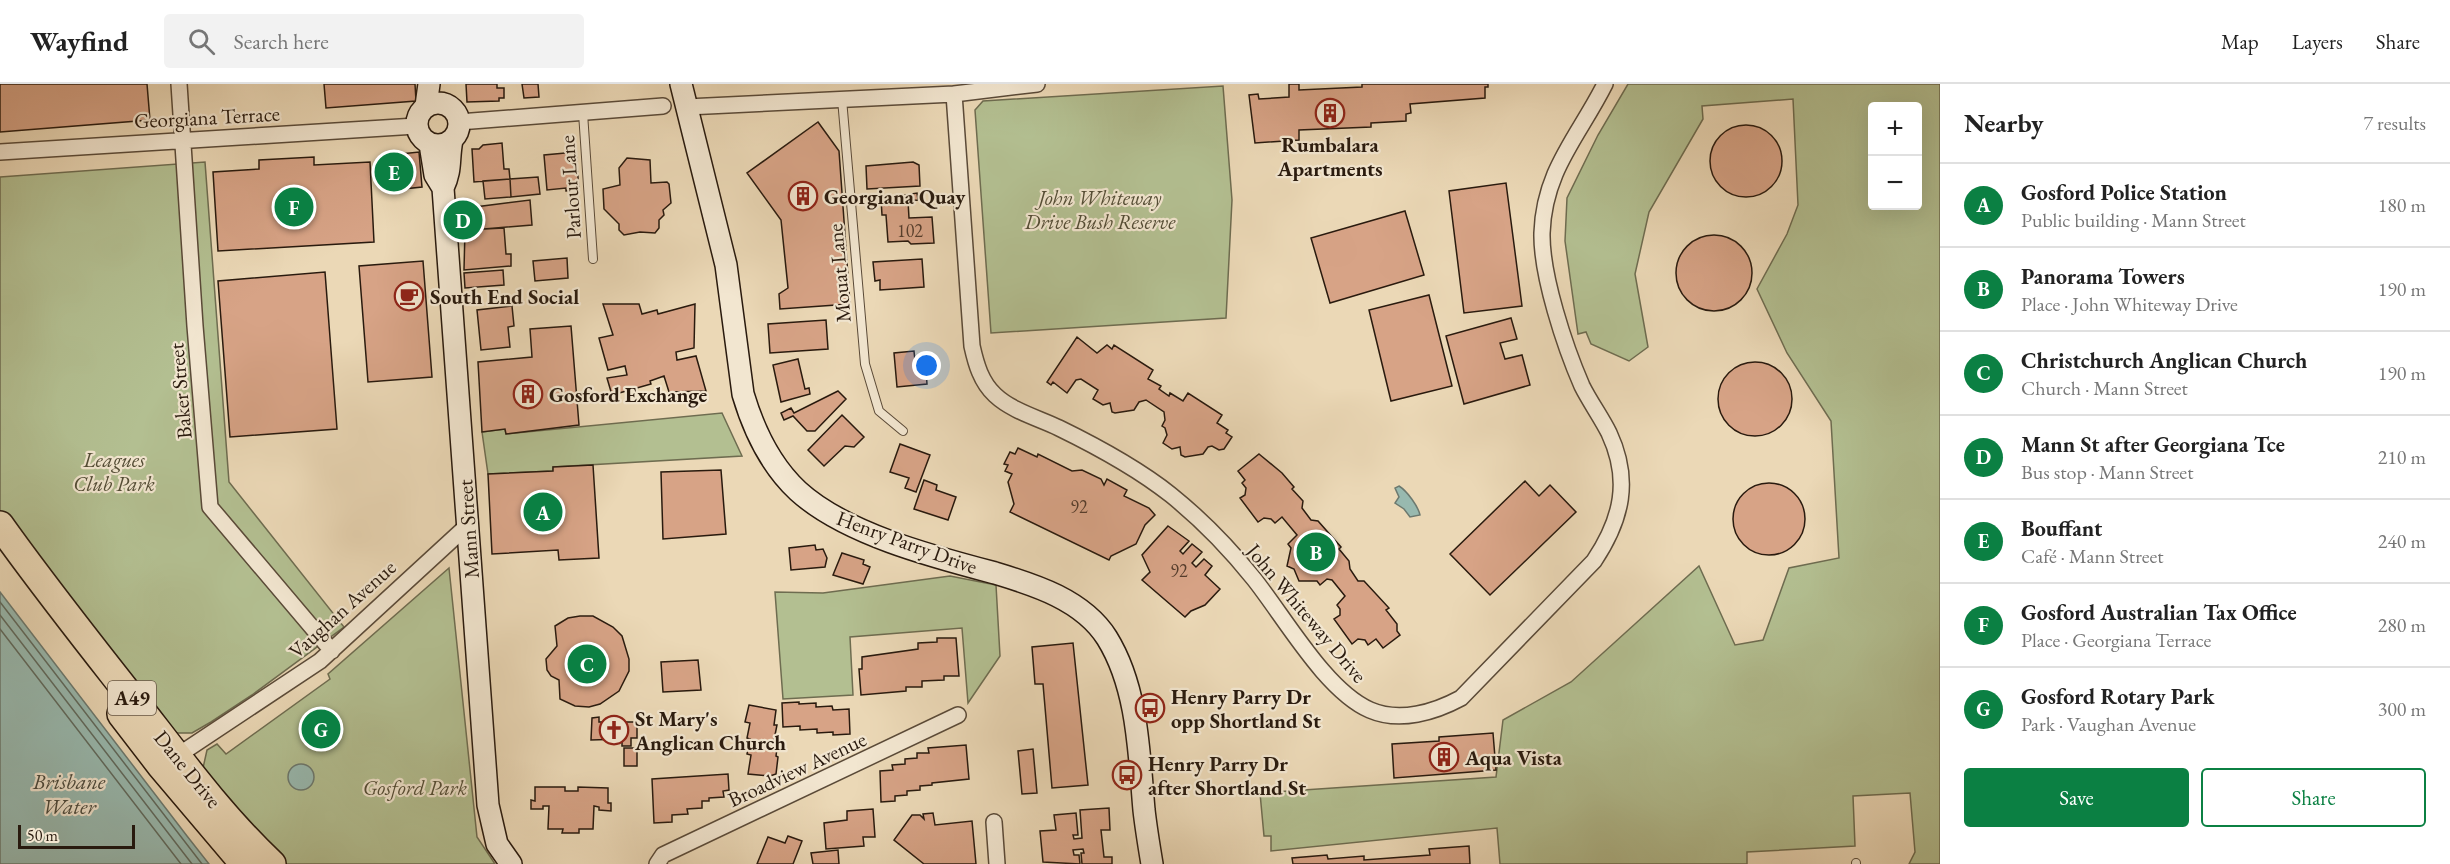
<!DOCTYPE html>
<html lang="en">
<head>
<meta charset="utf-8">
<style>
  :root { --surface:#fff; --page:#f2f2f2; --text:#222; --muted:#767676; --line:#e0e0e0; --accent:#0b8043 }
  body { margin:0; font-family:"EB Garamond",serif; background:var(--page); color:var(--text) }
  .controls { position:absolute; right:18px; top:18px; display:grid; overflow:hidden; border-radius:6px; box-shadow:0 6px 24px #0002 }
  .controls button { width:54px; height:54px; display:grid; place-items:center; padding:0; border:0; border-bottom:2px solid var(--line); background:var(--surface); color:var(--text); font:30px sans-serif }
  .scale { position:absolute; left:18px; bottom:15px; width:117px; box-sizing:border-box; padding-left:6px; border:3px solid #291a0e; border-top:0; font-size:16px; line-height:21px; white-space:nowrap; color:#291a0e; -webkit-text-stroke:4px #f2e6d0; paint-order:stroke }
  .you { position:absolute; left:927px; top:282px; width:21px; height:21px; margin:-15px; border:4px solid #fff; border-radius:50%; background:#1a73e8; box-shadow:0 0 0 9px #1a73e833 }
  .badge { display:grid; place-items:center; width:39px; height:39px; border-radius:50%; background:var(--accent); color:#fff; font-size:20px; font-weight:700 }
  .pin { position:absolute; translate:-50% -50%; border:3px solid #fff; box-shadow:0 2px 6px #0006 }
  .list { margin:0; padding:0; list-style:none }
  h2 { display:flex; justify-content:space-between; align-items:center; height:78px; margin:0; padding:0 24px; font-size:26px }
  h2 small { font-size:20px; font-weight:400; color:var(--muted) }
  .list li { display:grid; grid-template-columns:39px 1fr auto; gap:18px; align-items:center; box-sizing:border-box; height:84px; padding:0 24px; border-top:2px solid var(--line) }
  .list b { display:block; font-size:22px; white-space:nowrap }
  .list p { margin:0; font-size:20px; white-space:nowrap; color:var(--muted) }
  .list em { font-size:20px; font-style:normal; color:var(--muted) }
  .actions { display:flex; gap:12px; padding:18px 24px }
  .actions a { flex:1; padding:14px 0; border:2px solid var(--accent); border-radius:6px; text-align:center; font-size:21px; color:var(--accent) }
  .actions .main { background:var(--accent); color:#fff }
  .icon { flex:none; width:33px; height:33px; fill:none; stroke:currentColor; stroke-width:2; stroke-linecap:round; stroke-linejoin:round }
  .map { position:relative; flex:none; width:1940px; height:780px; overflow:hidden }
  header { display:flex; align-items:center; gap:36px; box-sizing:border-box; height:84px; padding:0 30px; background:var(--surface); border-bottom:2px solid var(--line) }
  header strong { font-size:28px }
  nav { display:flex; gap:33px; margin-inline-start:auto; font-size:21px }
  .search { width:420px; height:54px; background:var(--page); display:flex; align-items:center; gap:15px; box-sizing:border-box; padding:0 21px; border-radius:6px; color:var(--muted); font-size:22px }
  main { display:flex }
  aside { flex:1; background:var(--surface) }
  .map>svg:first-child { display:block }
  .green { fill:#b3bf91; stroke:#6e6c50; stroke-width:1.5; fill-rule:evenodd }
  .water { fill:#98b9af; stroke:#6c796f; stroke-width:1.5 }
  .lines { fill:none; stroke-linecap:round; stroke-linejoin:round }
  .shore { stroke:#606a5e; stroke-width:1.5 }
  .building { fill:#d7a386; stroke:#291a0e; stroke-width:1.5 }
  .lane-casing { stroke:#5a4a38; stroke-width:10 }
  .street-casing { stroke:#5a4a38; stroke-width:18 }
  .secondary-casing { stroke:#291a0e; stroke-width:24 }
  .highway-casing { stroke:#291a0e; stroke-width:30 }
  .lane { stroke:#f2e6d0; stroke-width:8 }
  .street { stroke:#f2e6d0; stroke-width:15 }
  .secondary { stroke:#f2e6d0; stroke-width:21 }
  .highway { stroke:#ebd8b6; stroke-width:27 }
  .labels { text-anchor:middle; dominant-baseline:central; stroke-width:4.5; stroke-linejoin:round; paint-order:stroke }
  .number-label { font-size:18px; fill:#543c2c }
  .shield { fill:#f2e6d0; stroke:#655748; stroke-width:1.5 }
  .shield-label { font-size:20px; font-weight:bold; fill:#291a0e }
  .street-label { font-size:21px; fill:#291a0e; stroke:#f2e6d0 }
  .poi-label { font-size:21px; font-weight:bold; fill:#291a0e; stroke:#f2e6d0; text-anchor:start }
  .park-label { font-size:21px; font-style:italic; fill:#524c35; stroke:#f2e6d0 }
  .water-label { font-size:22px; font-style:italic; fill:#4a4a3e; stroke:#f2e6d0 }
</style>
</head>
<body>
<header>
<strong>Wayfind</strong>
<div class="search"><svg class="icon" aria-label="search" viewBox="0 0 24 24"><circle cx="10" cy="10" r="6"/><path d="M15 15l6 6"/></svg>Search here</div>
<nav><a>Map</a><a>Layers</a><a>Share</a></nav>
</header>
<main>
<div class="map">
<svg width="1940" height="780" viewBox="0 0 1940 780">
  <rect width="100%" height="100%" fill="#ebd8b6"/>
  <filter id="stains"><feTurbulence type="fractalNoise" baseFrequency=".00333" numOctaves="4"/><feColorMatrix values="0 0 0 0 .2 0 0 0 0 .09 0 0 0 0 .02 0 0 0 .5 -.17"/></filter>
  <radialGradient id="worn" r=".72"><stop offset=".6" stop-color="#630" stop-opacity="0"/><stop offset="1" stop-color="#630" stop-opacity=".3"/></radialGradient>
  <path class="green" d="M1628 0H1940V780H1909L1915 768 1910 709 1853 712 1855 762 1747 768V780H1500L1497 744 1271 767V752H1264L1260 709 1496 693 1503 636 1571 598 1699 482 1735 561 1763 556 1789 484 1839 474 1831 337 1787 269 1757 205 1787 150 1798 121 1793 15 1702 22 1703 35 1649 128 1635 190 1648 263 1629 277 1591 260 1586 248 1578 250 1565 157 1567 114 1598 51ZM1872 22H1918V122H1872Z
    M1223 2 1232 116 1226 234 991 249 975 26 983 17Z
    M205 78 229 398 344 543 252 611 211 638 192 649H173L0 430V93Z
    M722 329 742 372 553 383V387L488 390 482 348 505 345 506 350Z
    M449 484 477 753 495 780H283L203 684 207 666 217 660 226 670 330 595 328 590Z
    M950 492 996 501 1000 572 968 619 962 544 850 553 853 611 783 615 775 508 823 509Z"/>
  <path class="water" d="M1399 402C1407 407 1418 422 1420 431L1410 433 1404 425 1395 419 1399 413 1395 404Z
    M0 508 187 752 209 780H0Z
    M288 693a13 13 0 1 1 26 0a13 13 0 1 1-26 0Z"/>
  <g class="lines">
    <path class="shore" d="M0 518 202 780
      M0 531 192 780
      M0 545 181 780"/>
  </g>
  <path class="building" d="M0 0H147L150 36 0 48Z
    M324 0H415L416 17 326 24Z
    M466 0H497V4H504V14H499V17L467 18Z
    M522 0H538L539 13 524 14Z
    M1289 0H1299V6L1362 3V0H1488V3H1485V14L1410 20 1411 29 1406 30V37L1371 39V43L1299 46V56L1255 59 1249 11 1258 10 1259 15 1289 13Z
    M818 38 839 67 850 220 780 225 779 210 788 204 781 136 747 89Z
    M1710 77a36 36 0 1 1 72 0a36 36 0 1 1-72 0Z
    M502 59 504 85H509L510 95 474 98 472 65H479L483 61Z
    M419 68 422 103 394 106 391 71Z
    M576 68 579 106 566 107V104L547 106 544 71Z
    M314 73V81L370 78 374 158 218 167 213 88 259 85V76Z
    M627 74 650 76 651 99 667 98 669 100 671 119 663 126 664 131 659 136V144L655 149 640 148 624 151 619 146V140L604 125 603 105 620 101 619 84Z
    M913 78 919 81 920 102 867 105 866 82Z
    M538 93 540 110 511 113 510 95Z
    M510 95 511 113 485 115 483 97Z
    M1506 99 1522 222 1464 229 1449 107Z
    M917 109 918 116 908 117 909 134 932 133 934 159 911 160 908 157 888 158 886 131H882L881 115Z
    M530 116 532 141 472 146 475 123Z
    M1405 127 1424 191 1330 219 1311 154Z
    M504 144 506 170H511V182L464 186 465 146Z
    M1676 189a38 38 0 1 1 76 0a38 38 0 1 1-76 0Z
    M567 174 568 194 535 197 533 177Z
    M922 175 924 203 880 206V196L875 197 873 178Z
    M423 177 432 293 368 298 359 182Z
    M503 186 504 201 465 204 464 189Z
    M325 188 337 345 230 353 218 197Z
    M1429 211 1452 302 1391 317 1369 226Z
    M603 220H639L642 230 657 226 658 230 695 220 694 264 676 268 677 276 696 272 706 307 669 308 664 292 650 297 651 300 612 311 607 294 627 291 625 282 608 286 599 254 613 251Z
    M512 222 514 242 508 243 510 263 481 266 477 226Z
    M1511 234 1517 255 1500 259 1505 275 1522 271 1530 301 1464 320 1446 252Z
    M826 236 828 265 770 269 768 240Z
    M571 242 579 341 506 350 505 345 482 348 478 278 532 273 530 245Z
    M1077 253 1097 269 1107 261 1112 265 1114 261 1153 286 1148 295 1161 302 1159 305 1169 312 1170 309 1183 317 1188 309 1222 331 1217 339 1228 346 1226 349 1232 353 1224 365 1219 366 1212 362 1208 363 1203 370 1185 373 1181 371 1180 363 1172 365 1163 359 1167 351 1165 344 1162 342 1165 336 1164 328 1146 316 1139 318 1134 326 1115 329 1112 328 1110 319 1103 321 1093 315 1098 306 1081 295 1076 296 1067 309 1053 298 1051 301 1047 298Z
    M914 267 916 287 926 286 927 300 897 303 894 269Z
    M798 275 805 305 809 304 810 310 781 318 773 281Z
    M1718 315a37 37 0 1 1 74 0a37 37 0 1 1-74 0Z
    M838 307 846 315 815 347H807L793 332 784 336 781 329 791 324 794 329Z
    M842 331 864 353 854 363 845 362 824 382 808 366Z
    M900 360 930 371 916 408 905 404 909 394 890 388Z
    M1018 364 1037 373 1038 370 1072 387 1082 386 1101 395 1104 401 1107 395 1127 406 1124 412 1149 424 1155 431 1145 441 1136 460 1111 472 1109 476 1010 428 1014 420 1008 398 1012 390 1005 387 1008 381 1004 380 1010 368 1015 370Z
    M1259 370 1282 389 1294 403 1292 405 1303 417 1302 424 1311 436 1318 437 1341 463 1339 465 1349 477 1350 485 1358 497H1364L1389 524 1386 526 1397 540V547L1400 551 1383 564 1376 555 1368 561 1365 556 1358 555 1352 560 1334 535 1340 531V525L1337 521 1345 512 1332 496 1327 495 1320 501 1317 497H1299L1294 485 1287 482 1291 464 1288 460 1297 451 1282 433 1275 439 1271 435 1264 434 1258 438 1240 414 1245 411 1246 404 1242 399 1245 396 1238 387Z
    M593 381 599 474 559 476 558 466 492 470 488 390 553 387V383Z
    M721 386 726 450 663 455 661 388Z
    M924 396 937 401 936 406 956 413 948 436 914 425Z
    M1525 397 1539 412 1550 401 1576 428 1490 511 1450 470Z
    M1733 435a36 36 0 1 1 72 0a36 36 0 1 1-72 0Z
    M1168 442 1189 457 1180 467 1183 470 1192 460 1202 468 1192 479 1196 483 1204 475 1212 482 1205 491 1220 505 1205 521 1191 527 1185 533 1142 496 1150 488 1142 471Z
    M815 461 816 466 823 465 827 474 825 483 791 486 789 464Z
    M842 469 864 476 863 480 870 483 863 500 833 491Z
    M580 532H593L613 543 622 552 629 575V587L619 607 600 620 589 623 575 622 560 615 559 596 551 592 547 586 546 575 557 562 555 542 568 534Z
    M937 554H956L959 592H944V596L922 597V603H906V607L861 611 859 585H862V573L918 565V559L937 558Z
    M1073 559 1088 701 1052 704 1043 600H1035L1032 563Z
    M698 576 701 606 663 608 661 578Z
    M799 618V620L816 619V623L832 622 833 626 849 625 850 650 833 651V648L817 649V645L800 646V642L783 643 782 619Z
    M749 621 776 626 774 641H777L774 656 778 657 776 672 778 673 776 690 770 692 748 690 751 671 747 670 750 655 747 654 750 639 745 638Z
    M599 633V638H637V654H631V662H622V655L591 656 592 634Z
    M1493 649 1496 686 1394 694 1392 660 1439 657V653Z
    M966 661 969 695 932 699V701L920 702V706L907 707V711L895 712V717L881 718 880 687 893 686 892 681 905 680V675L917 674V669H929L928 664Z
    M624 664H637V682H624Z
    M1033 665 1037 709 1022 710 1018 667Z
    M728 690 729 706 723 707 724 713 709 714V717H702V724L687 725 688 730 672 731V738L654 739 652 695Z
    M535 703H565V707H578V703L608 704V719H611V727L599 726V723L594 722 593 745H579V749H562L563 745H548L549 722H543V725H531V716L535 717Z
    M1109 724 1110 746H1101L1104 773H1112V780H1082L1081 769H1084L1083 765 1073 766 1074 771H1079L1080 780 1043 778 1040 747 1056 746 1054 731 1076 729 1078 751H1073L1074 755 1082 754 1080 726Z
    M873 725 875 753H863L864 762 826 765 824 739 847 736V727Z
    M933 729 935 741 972 737 976 780H924L894 756 912 731H920L924 735 923 730Z
    M788 752 802 757 793 780H757L768 753 785 759Z
    M1469 762 1470 780H1293L1292 774 1327 771 1328 775 1364 772V776L1430 771 1429 765Z
    M838 766 839 780H813L811 769Z"/>
  <g class="lines">
    <g class="lane-casing">
      <path id="lane" d="M842 15 865 280 879 327 903 347
        M583 29 593 175
        M1856 780V779"/>
    </g>
    <g class="street-casing">
      <path id="street" d="M179 0 195 242 210 423 332 567
        M1037 0 954 10 972 262C976 280 981 298 995 311 1012 327 1038 334 1059 344 1098 363 1137 384 1171 411 1202 436 1230 465 1254 495 1285 534 1326 607 1370 626 1400 639 1435 628 1461 614L1594 477C1622 435 1631 396 1609 349 1601 333 1590 318 1582 302 1565 263 1541 191 1542 149 1544 86 1579 52 1605 0
        M687 23 954 10
        M459 38 663 22
        M0 68 416 42
        M177 672 320 577 468 441
        M994 738 997 780
        M657 780 663 771 958 631"/>
    </g>
    <g class="secondary-casing">
      <path id="secondary" d="M681 0 726 181 743 310C754 347 770 381 798 407 845 450 934 473 995 489 1035 501 1083 516 1107 554 1138 604 1139 669 1144 726 1146 744 1149 762 1152 780
        M417 40a21 21 0 1 1 42 0a21 21 0 1 1-42 0Z
        M426 22 429 0
        M452 56C448 75 452 85 443 104L488 721 497 760 511 780
        M430 60 435 91 443 104"/>
    </g>
    <g class="highway-casing">
      <path id="highway" d="M0 441C44 503 92 563 139 623 181 677 222 733 272 780
        M121 630 161 682 244 780"/>
    </g>
    <use href="#lane" class="lane"/>
    <use href="#street" class="street"/>
    <use href="#secondary" class="secondary"/>
    <use href="#highway" class="highway"/>
  </g>
  <defs>
    <g id="building-ring" transform="scale(1.5)"><circle r="9.5" fill="#f2e6d0" stroke="#8f2418" stroke-width="1.5"/><path d="M-4-6H4V6H1V3H-1V6H-4ZM-2.5-4.3h1.7v1.8h-1.7ZM.8-4.3h1.7v1.8H.8ZM-2.5-1h1.7V.8h-1.7ZM.8-1h1.7V.8H.8Z" fill="#8f2418"/></g>
    <g id="cafe-ring" transform="scale(1.5)"><circle r="9.5" fill="#f2e6d0" stroke="#8f2418" stroke-width="1.5"/><path d="M-5.5-4.5H6V0H3Q3 3.5 0 3.5H-2.5Q-5.5 3.5-5.5 0ZM3-3.2v2h1.7v-2ZM-6 4.5H4V6H-6Z" fill="#8f2418"/></g>
    <g id="bus-ring" transform="scale(1.5)"><circle r="9.5" fill="#f2e6d0" stroke="#8f2418" stroke-width="1.5"/><path d="M-5-6H5V4H4V6H2V4H-2V6H-4V4H-5ZM-3.5-4V0h7V-4ZM-3.5 1.2v1.5H-2V1.2ZM2 1.2v1.5H3.5V1.2Z" fill="#8f2418"/></g>
    <g id="church-ring" transform="scale(1.5)"><circle r="9.5" fill="#f2e6d0" stroke="#8f2418" stroke-width="1.5"/><path d="M-1.2-6h2.4v3.5h3.3v2.4h-3.3V6h-2.4V-.1h-3.3v-2.4h3.3Z" fill="#8f2418"/></g>
  </defs>
  <g fill-rule="evenodd">
    <use href="#building-ring" x="1330" y="29"/>
    <use href="#building-ring" x="803" y="112"/>
    <use href="#cafe-ring" x="409" y="212"/>
    <use href="#building-ring" x="528" y="310"/>
    <use href="#bus-ring" x="1150" y="624"/>
    <use href="#church-ring" x="614" y="646"/>
    <use href="#building-ring" x="1444" y="673"/>
    <use href="#bus-ring" x="1127" y="691"/>
  </g>
  <g class="labels">
    <g class="number-label">
      <text x="910" y="146">102</text>
      <text x="1079" y="422">92</text>
      <text x="1179" y="486">92</text>
    </g>
    <rect class="shield" x="108" y="597" width="48" height="34" rx="4.5"/>
    <g class="shield-label">
      <text x="132" y="614">A49</text>
    </g>
    <g class="street-label">
      <text transform="translate(207 33) rotate(-3)">Georgiana Terrace</text>
      <text transform="translate(570 103) rotate(-94)">Parlour Lane</text>
      <text transform="translate(839 189) rotate(-95)">Mouat Lane</text>
      <text transform="translate(180 307) rotate(-95)">Baker Street</text>
      <text transform="translate(468 445) rotate(-94)">Mann Street</text>
      <text transform="translate(907 458) rotate(20)">Henry Parry Drive</text>
      <text transform="translate(342 525) rotate(-42)">Vaughan Avenue</text>
      <text transform="translate(1307 529) rotate(50)">John Whiteway Drive</text>
      <text transform="translate(188 685) rotate(51)">Dane Drive</text>
      <text transform="translate(797 685) rotate(-25)">Broadview Avenue</text>
    </g>
    <g class="poi-label">
      <text x="1330" y="60" text-anchor="middle">Rumbalara<tspan x="1330" dy="24">Apartments</tspan></text>
      <text x="824" y="112">Georgiana Quay</text>
      <text x="430" y="212">South End Social</text>
      <text x="549" y="310">Gosford Exchange</text>
      <text x="1171" y="612">Henry Parry Dr<tspan x="1171" dy="24">opp Shortland St</tspan></text>
      <text x="635" y="634">St Mary's<tspan x="635" dy="24">Anglican Church</tspan></text>
      <text x="1465" y="673">Aqua Vista</text>
      <text x="1148" y="679">Henry Parry Dr<tspan x="1148" dy="24">after Shortland St</tspan></text>
    </g>
    <g class="park-label">
      <text x="1100" y="113">John Whiteway<tspan x="1100" dy="24">Drive Bush Reserve</tspan></text>
      <text x="114" y="375">Leagues<tspan x="114" dy="24">Club Park</tspan></text>
      <text x="415" y="703">Gosford Park</text>
    </g>
    <g class="water-label">
      <text x="69" y="697">Brisbane<tspan x="69" dy="25">Water</tspan></text>
    </g>
  </g>
  <rect width="100%" height="100%" filter="url(#stains)"/>
  <rect width="100%" height="100%" fill="url(#worn)"/>
</svg>
<div class="controls">
<button>+</button>
<button>−</button>
</div>
<div class="scale">50 m</div>
<div class="you"></div>
<div class="pin badge" style="left:543px;top:428px">A</div>
<div class="pin badge" style="left:1316px;top:468px">B</div>
<div class="pin badge" style="left:587px;top:580px">C</div>
<div class="pin badge" style="left:463px;top:136px">D</div>
<div class="pin badge" style="left:394px;top:88px">E</div>
<div class="pin badge" style="left:294px;top:123px">F</div>
<div class="pin badge" style="left:321px;top:645px">G</div>
</div>
<aside>
<h2>Nearby<small>7 results</small></h2>
<ul class="list">
<li><span class="badge">A</span><div><b>Gosford Police Station</b><p>Public building · Mann Street</p></div><em>180 m</em></li>
<li><span class="badge">B</span><div><b>Panorama Towers</b><p>Place · John Whiteway Drive</p></div><em>190 m</em></li>
<li><span class="badge">C</span><div><b>Christchurch Anglican Church</b><p>Church · Mann Street</p></div><em>190 m</em></li>
<li><span class="badge">D</span><div><b>Mann St after Georgiana Tce</b><p>Bus stop · Mann Street</p></div><em>210 m</em></li>
<li><span class="badge">E</span><div><b>Bouffant</b><p>Café · Mann Street</p></div><em>240 m</em></li>
<li><span class="badge">F</span><div><b>Gosford Australian Tax Office</b><p>Place · Georgiana Terrace</p></div><em>280 m</em></li>
<li><span class="badge">G</span><div><b>Gosford Rotary Park</b><p>Park · Vaughan Avenue</p></div><em>300 m</em></li>
</ul>
<div class="actions"><a class="main">Save</a><a>Share</a></div>
</aside>
</main>
</body>
</html>
